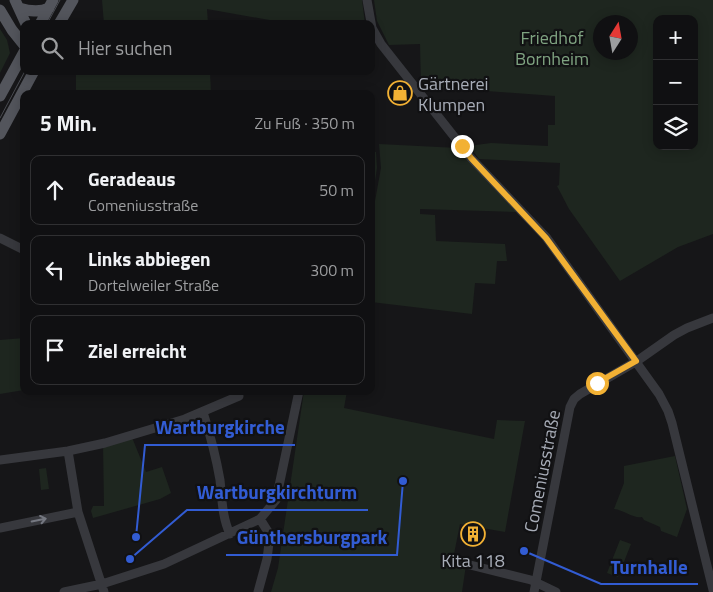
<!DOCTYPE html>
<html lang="de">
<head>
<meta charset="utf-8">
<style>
  :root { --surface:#101012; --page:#19191b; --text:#f1f3f6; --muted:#9c9d9f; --line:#303032 }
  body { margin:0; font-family:"Titillium Web",sans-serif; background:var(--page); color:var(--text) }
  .controls { position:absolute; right:15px; top:15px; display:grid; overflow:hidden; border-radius:10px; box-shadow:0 2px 12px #0003 }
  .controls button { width:45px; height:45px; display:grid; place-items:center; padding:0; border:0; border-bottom:1px solid var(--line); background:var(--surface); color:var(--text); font:25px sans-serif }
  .compass { position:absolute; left:593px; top:15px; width:45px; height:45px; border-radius:50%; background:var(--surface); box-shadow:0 2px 12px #0003; rotate:11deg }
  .stop { position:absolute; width:15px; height:15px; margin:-11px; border:4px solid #f2b134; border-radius:50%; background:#fff }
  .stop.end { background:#f2b134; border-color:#fff; box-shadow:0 1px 5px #0008 }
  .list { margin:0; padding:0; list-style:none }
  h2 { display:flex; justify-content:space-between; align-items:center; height:65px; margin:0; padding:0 20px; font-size:21px }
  h2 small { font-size:16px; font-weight:400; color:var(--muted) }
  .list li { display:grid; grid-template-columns:32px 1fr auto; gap:15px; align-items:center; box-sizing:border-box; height:70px; margin:0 10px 10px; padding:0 10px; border:1px solid var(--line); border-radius:10px }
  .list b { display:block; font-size:19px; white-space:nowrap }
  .list p { margin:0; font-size:16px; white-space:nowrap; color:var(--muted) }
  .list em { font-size:16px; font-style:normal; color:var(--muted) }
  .icon { flex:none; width:28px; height:28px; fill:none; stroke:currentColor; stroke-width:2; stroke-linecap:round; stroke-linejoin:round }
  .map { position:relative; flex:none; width:713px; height:592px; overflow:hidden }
  .search { position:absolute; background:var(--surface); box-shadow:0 2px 12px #0003; left:20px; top:20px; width:355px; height:55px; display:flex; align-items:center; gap:12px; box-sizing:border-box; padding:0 18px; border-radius:10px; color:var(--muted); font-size:19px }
  .panel { position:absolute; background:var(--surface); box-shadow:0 2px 12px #0003; left:20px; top:90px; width:355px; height:305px; border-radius:10px }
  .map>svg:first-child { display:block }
  .green { fill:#1e261f; fill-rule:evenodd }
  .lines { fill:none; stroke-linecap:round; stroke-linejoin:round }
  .minor { stroke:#37383d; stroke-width:9 }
  .major { stroke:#53555c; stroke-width:11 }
  .tram { stroke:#4a4c52; stroke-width:1 }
  .oneway { stroke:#757881 }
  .route { stroke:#f2b134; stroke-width:6 }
  .labels { text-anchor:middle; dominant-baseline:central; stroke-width:4.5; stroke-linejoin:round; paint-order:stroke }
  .park-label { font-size:18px; fill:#7fa381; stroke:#111113 }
  .poi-label { font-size:18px; fill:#a8adb8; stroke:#111113; text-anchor:start }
  .street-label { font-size:18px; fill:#a8adb8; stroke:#111113 }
  .leader { fill:none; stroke:#325cd3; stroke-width:2 }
  .callout-dot { fill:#325cd3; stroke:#111113; stroke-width:2 }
  .callout-label { font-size:19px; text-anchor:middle; font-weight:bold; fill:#325cd3; stroke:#111113; stroke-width:4.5; stroke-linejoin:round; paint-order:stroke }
</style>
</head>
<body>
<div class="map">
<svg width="713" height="592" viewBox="0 0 713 592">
  <rect width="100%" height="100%" fill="#161618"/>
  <path class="green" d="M102 0H362L365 24H292L207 9 208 24H104Z
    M374 0H713V234L678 247 620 281 569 209 557 186 559 185 560 163 479 159 469 146 491 143 548 146V125H555V96L421 86 420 44 389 45 377 21ZM657 19H694V146H657ZM600 22H630V52H600Z
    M0 29 7 40 10 53 0 73Z
    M76 71H210L211 94H76Z
    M379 144 458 148 485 179 517 212 420 209V214L435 215 436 241 505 244 507 261H497L495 284 475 283 472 314 371 302V223L381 168Z
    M371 152H376L377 168 371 208Z
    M24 338V390L0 394V340Z
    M304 391H347L344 408 494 439 497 420 525 421 505 532 460 524 454 554 467 558 462 592H271L278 568Z
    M131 435 146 472 162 467 171 493 160 499 93 518 91 511 93 506H104L103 443Z
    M675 456 687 509 677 537 661 531 660 527 644 520 642 517C634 519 624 510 614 509L624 483V466Z
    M46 468 49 489 41 490 39 469Z
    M620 540 631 544 618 577 607 573Z"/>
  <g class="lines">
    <path class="minor" d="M367 0 372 28 381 44 471 158 546 237 659 394 668 411 672 423 713 590
      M0 238 24 250
      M203 412C210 434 216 457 220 480 222 498 222 517 230 534
      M68 451 78 512 104 592
      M0 460 68 451 105 443 185 419 239 396
      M0 528 78 512
      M458 562 531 580 556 592
      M64 592 102 584 164 564 260 519 276 500 299 391
      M258 592 267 559 270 535 260 519
      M534 592 570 407 574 399 580 394 637 361 674 335 687 328 713 318"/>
    <path class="major" d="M15 0 26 24
      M19 8C29 11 39 13 49 8
      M0 10 12 30 24 45
      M40 24 53 0
      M59 24 73 0
      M0 96 24 52
      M0 134 34 71"/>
    <path class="tram" d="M47 24 60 0
      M0 118 25 71"/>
  </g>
  <defs><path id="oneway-shaft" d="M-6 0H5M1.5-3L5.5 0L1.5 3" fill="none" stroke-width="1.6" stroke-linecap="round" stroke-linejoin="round" transform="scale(1.25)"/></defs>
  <use class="oneway" href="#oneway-shaft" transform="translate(39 520) rotate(-12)"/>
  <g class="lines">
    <path class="route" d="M462 146 471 158 546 238 636 361 597 383"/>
  </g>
  <defs>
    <g id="shop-ring" transform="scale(1.25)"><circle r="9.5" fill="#111113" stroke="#f2b134" stroke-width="1.5"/><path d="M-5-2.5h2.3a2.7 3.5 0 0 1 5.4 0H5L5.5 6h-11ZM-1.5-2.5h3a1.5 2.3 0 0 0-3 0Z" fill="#f2b134"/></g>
    <g id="building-ring" transform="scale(1.25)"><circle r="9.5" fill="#111113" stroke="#f2b134" stroke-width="1.5"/><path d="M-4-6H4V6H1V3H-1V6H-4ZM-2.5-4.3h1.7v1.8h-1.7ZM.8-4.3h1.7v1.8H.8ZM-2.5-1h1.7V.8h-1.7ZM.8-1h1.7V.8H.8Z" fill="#f2b134"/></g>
  </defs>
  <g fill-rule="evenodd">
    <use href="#shop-ring" x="400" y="93"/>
    <use href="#building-ring" x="473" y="534"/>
  </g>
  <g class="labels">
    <g class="park-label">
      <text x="552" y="37">Friedhof<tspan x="552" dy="21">Bornheim</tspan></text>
    </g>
    <g class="poi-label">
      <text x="418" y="83">Gärtnerei<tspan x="418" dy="21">Klumpen</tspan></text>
      <text x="473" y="560" text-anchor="middle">Kita 118</text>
    </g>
    <g class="street-label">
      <text transform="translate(542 471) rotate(-79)">Comeniusstraße</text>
    </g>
  </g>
  <path class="leader" d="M136 537L145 445H295M130 559L187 510H368M403 481L397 555H226M524 551L601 584H698"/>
  <g class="callout-dot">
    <circle cx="136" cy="537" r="5"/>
    <circle cx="130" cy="559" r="5"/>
    <circle cx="403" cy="481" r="5"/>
    <circle cx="524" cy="551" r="5"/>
  </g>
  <g class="callout-label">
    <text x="220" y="434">Wartburgkirche</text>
    <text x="277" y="499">Wartburgkirchturm</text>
    <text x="312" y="544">Günthersburgpark</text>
    <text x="649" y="574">Turnhalle</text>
  </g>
</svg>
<div class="controls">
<button>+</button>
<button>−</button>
<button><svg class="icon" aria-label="layers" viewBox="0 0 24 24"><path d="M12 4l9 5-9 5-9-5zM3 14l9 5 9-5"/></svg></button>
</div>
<svg class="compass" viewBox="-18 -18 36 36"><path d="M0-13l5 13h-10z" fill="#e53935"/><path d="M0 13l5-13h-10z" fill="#9c9d9f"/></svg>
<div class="stop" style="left:597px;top:383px"></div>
<div class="stop end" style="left:462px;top:146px"></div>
<div class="search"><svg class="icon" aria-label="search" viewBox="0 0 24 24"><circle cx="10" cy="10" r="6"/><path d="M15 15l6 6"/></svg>Hier suchen</div>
<section class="panel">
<h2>5 Min.<small>Zu Fuß · 350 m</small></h2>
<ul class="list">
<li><svg class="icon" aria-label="ahead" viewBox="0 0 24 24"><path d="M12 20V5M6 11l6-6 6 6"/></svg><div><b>Geradeaus</b><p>Comeniusstraße</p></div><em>50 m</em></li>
<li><svg class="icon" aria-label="left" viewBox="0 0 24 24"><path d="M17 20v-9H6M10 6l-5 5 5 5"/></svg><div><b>Links abbiegen</b><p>Dortelweiler Straße</p></div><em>300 m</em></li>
<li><svg class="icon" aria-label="arrive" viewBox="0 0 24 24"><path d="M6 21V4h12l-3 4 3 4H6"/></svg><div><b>Ziel erreicht</b></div></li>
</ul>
</section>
</div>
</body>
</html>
